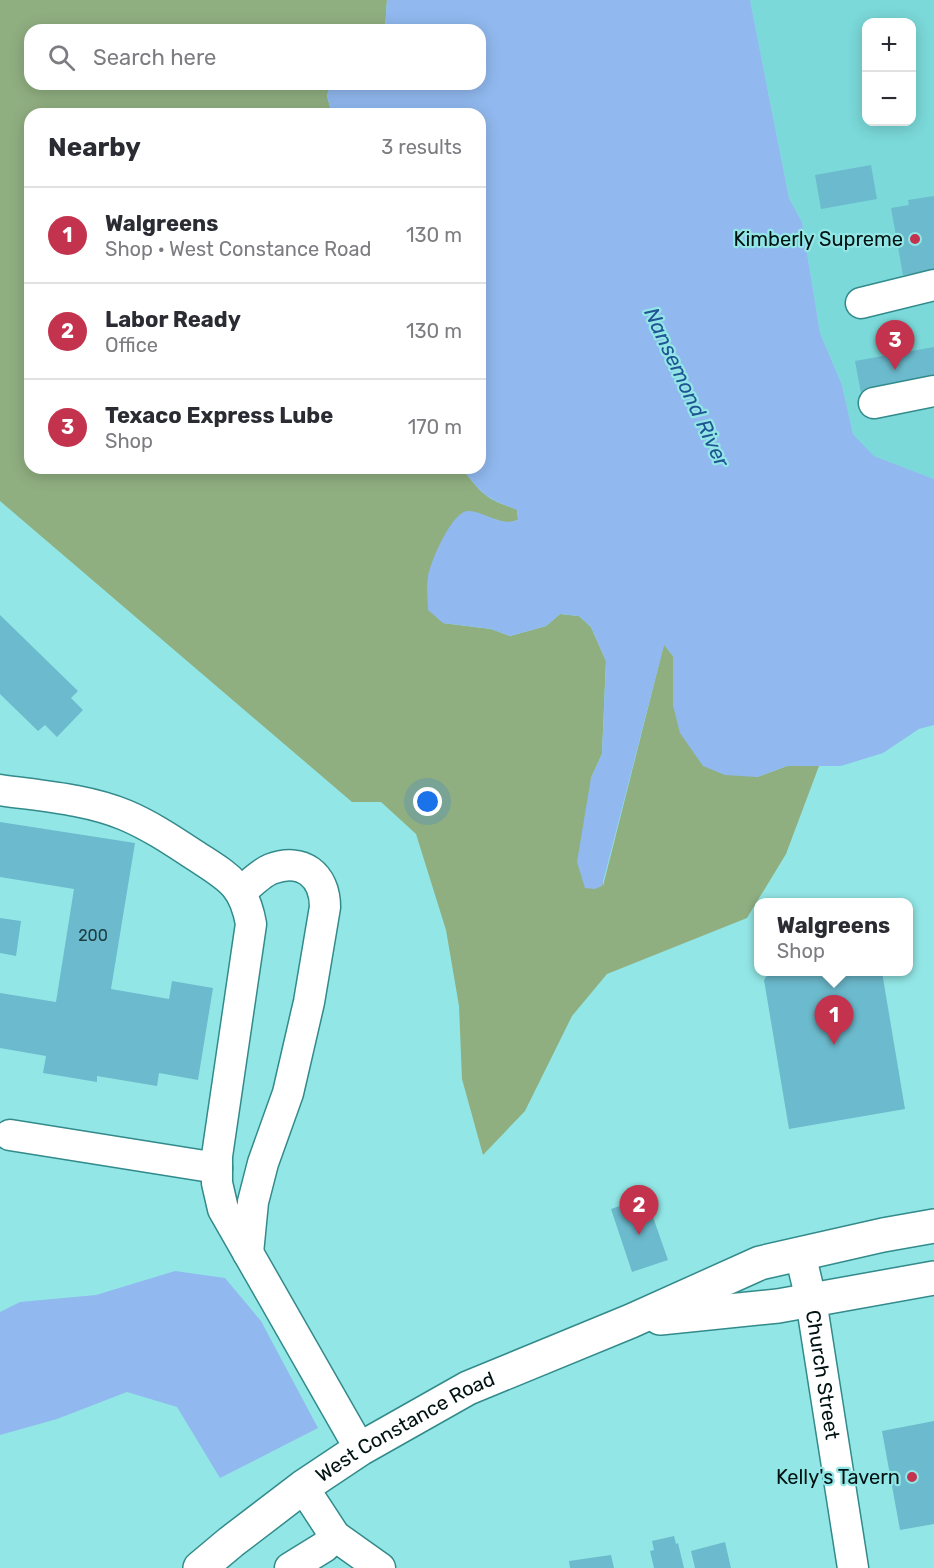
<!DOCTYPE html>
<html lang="en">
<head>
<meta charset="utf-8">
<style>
  :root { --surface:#fff; --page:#f2f2f3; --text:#2b2b33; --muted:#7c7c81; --line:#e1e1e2; --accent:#c4334d }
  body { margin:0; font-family:Rubik,sans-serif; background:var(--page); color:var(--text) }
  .controls { position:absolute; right:18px; top:18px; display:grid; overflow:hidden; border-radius:12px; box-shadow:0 3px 15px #0003 }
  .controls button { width:54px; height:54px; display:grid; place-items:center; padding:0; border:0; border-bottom:2px solid var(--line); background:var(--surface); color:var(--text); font:30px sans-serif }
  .you { position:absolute; left:428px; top:802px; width:21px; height:21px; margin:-15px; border:4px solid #fff; border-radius:50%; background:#1a73e8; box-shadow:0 0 0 9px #1a73e833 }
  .badge { display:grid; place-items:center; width:39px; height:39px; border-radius:50%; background:var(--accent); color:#fff; font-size:20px; font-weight:700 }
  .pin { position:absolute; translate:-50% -50px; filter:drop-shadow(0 2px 3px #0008) }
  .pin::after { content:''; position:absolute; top:32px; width:21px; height:18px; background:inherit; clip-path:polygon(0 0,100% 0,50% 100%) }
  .popup { position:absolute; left:754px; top:898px; width:159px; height:78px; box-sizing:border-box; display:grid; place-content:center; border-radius:12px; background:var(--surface); filter:drop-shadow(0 2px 4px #0005); font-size:20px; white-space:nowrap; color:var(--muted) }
  .popup b { font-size:22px; color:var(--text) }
  .popup::after { content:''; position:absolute; left:50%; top:100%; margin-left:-12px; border:12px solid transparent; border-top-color:var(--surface) }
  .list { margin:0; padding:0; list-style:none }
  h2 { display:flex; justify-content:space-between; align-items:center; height:78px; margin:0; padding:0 24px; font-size:26px }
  h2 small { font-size:20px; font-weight:400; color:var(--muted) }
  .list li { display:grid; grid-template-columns:39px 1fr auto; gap:18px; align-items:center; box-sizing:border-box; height:96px; padding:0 24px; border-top:2px solid var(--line) }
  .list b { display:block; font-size:22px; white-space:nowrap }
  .list p { margin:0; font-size:20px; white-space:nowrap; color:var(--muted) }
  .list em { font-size:20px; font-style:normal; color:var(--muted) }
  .icon { flex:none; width:33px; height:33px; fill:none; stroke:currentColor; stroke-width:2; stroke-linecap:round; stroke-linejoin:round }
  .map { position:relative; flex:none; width:934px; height:1568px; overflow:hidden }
  .search { position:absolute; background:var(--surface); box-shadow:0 3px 15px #0003; left:24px; top:24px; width:462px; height:66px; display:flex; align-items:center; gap:15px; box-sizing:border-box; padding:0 21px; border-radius:18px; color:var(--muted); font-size:22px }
  .panel { position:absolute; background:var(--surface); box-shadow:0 3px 15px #0003; left:24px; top:108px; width:462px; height:366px; border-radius:18px }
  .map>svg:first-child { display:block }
  .built { fill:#7bd9d9; fill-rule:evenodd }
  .green { fill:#90af81 }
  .water { fill:#91b9ef }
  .building { fill:#6cbacd }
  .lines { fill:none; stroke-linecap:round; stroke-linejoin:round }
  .minor-casing { stroke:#338a8b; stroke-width:33 }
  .major-casing { stroke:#338a8b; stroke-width:36 }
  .minor { stroke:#fff; stroke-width:30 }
  .major { stroke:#fff; stroke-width:33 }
  .poi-dot { fill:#c4334d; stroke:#92e7e6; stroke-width:2 }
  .labels { text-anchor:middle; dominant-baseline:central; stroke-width:4.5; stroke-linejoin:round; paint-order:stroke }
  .number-label { font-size:16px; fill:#1b3c41 }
  .poi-label { font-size:20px; fill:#001212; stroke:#92e7e6; text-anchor:end }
  .street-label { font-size:20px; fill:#001212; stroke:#92e7e6 }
  .water-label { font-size:21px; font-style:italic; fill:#215494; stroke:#92e7e6 }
</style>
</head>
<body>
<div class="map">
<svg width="934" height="1568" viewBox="0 0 934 1568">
  <rect width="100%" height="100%" fill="#92e7e6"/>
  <path class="built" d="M750 0H934V479L874 456 853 434 842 385 820 333 802 222 789 198ZM866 22H912V122H866Z"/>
  <path class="green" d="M0 0H387L385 30H30V84H330L327 96 332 114H30V468H462C481 493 486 500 517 509L518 520 507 523 468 511 443 623 491 629 510 636 546 626 560 614 579 616 591 627 606 661 602 754 591 778 603 886 664 644 673 656V705L757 777 787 766H819L786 854 747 918 607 974 572 1016 525 1111 483 1155 462 1079 459 1006 446 930 416 834 381 802H352L0 501Z"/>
  <path class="water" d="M387 0H750L789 198 802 222 820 333 842 385 853 434 874 456 934 479V725L919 729 883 753 841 766H787L757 777 725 775 703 766 680 733 673 705V656L664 645 602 886 595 889 585 888 577 862 591 778 602 754 606 661 591 627 579 616 560 614 546 626 510 636 491 629 443 623 428 610C428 600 426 587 428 577 430 563 452 511 468 511 486 511 497 527 518 520L517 510C485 497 483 496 462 468H480V114H332L327 96 330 84H480V30H385Z
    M175 1271 225 1278 261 1321 318 1428 220 1478 177 1407 127 1392 57 1419 0 1435V1312L20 1302 96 1295Z"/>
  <path class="building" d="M871 165 877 199 821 209 815 175Z
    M934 196V270L903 275 891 208 909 205 908 200Z
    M934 347V379L861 393 855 361Z
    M0 615 78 691 71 698 83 710 57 737 45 725 38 731 0 694Z
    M0 822 135 843 111 989 169 999 172 981 213 988 198 1080 159 1073 157 1086 97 1076V1082L43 1073 46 1056 0 1048V993L56 1002 74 889 0 877Z
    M0 918 21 921 16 956 0 953Z
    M782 972H882L905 1109 789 1129 764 980 768 974Z
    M646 1197 668 1260 632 1272 611 1209Z
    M934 1421V1524L900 1530 882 1431Z
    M674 1536 676 1544 678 1543 684 1568H654L650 1551 654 1550 652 1541Z
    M725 1542 731 1568H695L691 1551Z
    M611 1555 614 1568H570L569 1561Z"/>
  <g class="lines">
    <g class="minor-casing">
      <g id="minor">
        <path d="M861 303 934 285"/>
        <path d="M874 403 934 391"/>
        <path d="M0 790C41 796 86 799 125 815 151 826 173 841 196 856 228 877 244 884 251 924L217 1156V1183L223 1209 360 1449"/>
        <path d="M241 892C250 884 261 873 271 869 302 857 325 875 325 907L309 1002 288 1093 263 1163 253 1202 248 1253"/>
        <path d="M10 1135 217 1168"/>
        <path id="s1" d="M800 1253 811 1300 853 1568"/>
        <path d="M303 1487 335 1536 380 1568"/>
        <path d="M290 1568 324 1547 335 1536"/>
      </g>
    </g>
    <g class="major-casing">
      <g id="major">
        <path d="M660 1318 778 1306 934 1278"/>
        <path id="s2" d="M200 1568 231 1542 303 1487 360 1449 468 1388 631 1321 760 1263 883 1235 934 1226"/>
      </g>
    </g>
    <use href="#minor" class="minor"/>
    <use href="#major" class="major"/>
  </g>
  <g class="poi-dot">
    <circle cx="915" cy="239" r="6"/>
    <circle cx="912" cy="1477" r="6"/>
  </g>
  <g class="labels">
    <g class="number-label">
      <text x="93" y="935">200</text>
    </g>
    <g class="poi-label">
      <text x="903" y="239">Kimberly Supreme</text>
      <text x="900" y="1477">Kelly's Tavern</text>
    </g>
    <g class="street-label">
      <text stroke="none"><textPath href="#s1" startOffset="124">Church Street</textPath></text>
      <text stroke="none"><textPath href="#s2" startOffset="250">West Constance Road</textPath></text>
    </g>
    <g class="water-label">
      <text transform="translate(687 387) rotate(65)">Nansemond River</text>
    </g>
  </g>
</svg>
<div class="controls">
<button>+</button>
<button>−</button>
</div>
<div class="you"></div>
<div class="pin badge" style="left:834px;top:1045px">1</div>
<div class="popup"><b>Walgreens</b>Shop</div>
<div class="pin badge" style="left:639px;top:1235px">2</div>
<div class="pin badge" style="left:895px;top:370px">3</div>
<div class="search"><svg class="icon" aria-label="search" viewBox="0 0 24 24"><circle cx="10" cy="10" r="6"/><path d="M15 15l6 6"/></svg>Search here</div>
<section class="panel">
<h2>Nearby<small>3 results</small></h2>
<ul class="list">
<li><span class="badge">1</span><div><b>Walgreens</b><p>Shop · West Constance Road</p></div><em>130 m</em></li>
<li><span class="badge">2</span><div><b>Labor Ready</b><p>Office</p></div><em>130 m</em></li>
<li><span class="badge">3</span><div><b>Texaco Express Lube</b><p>Shop</p></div><em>170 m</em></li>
</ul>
</section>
</div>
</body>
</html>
